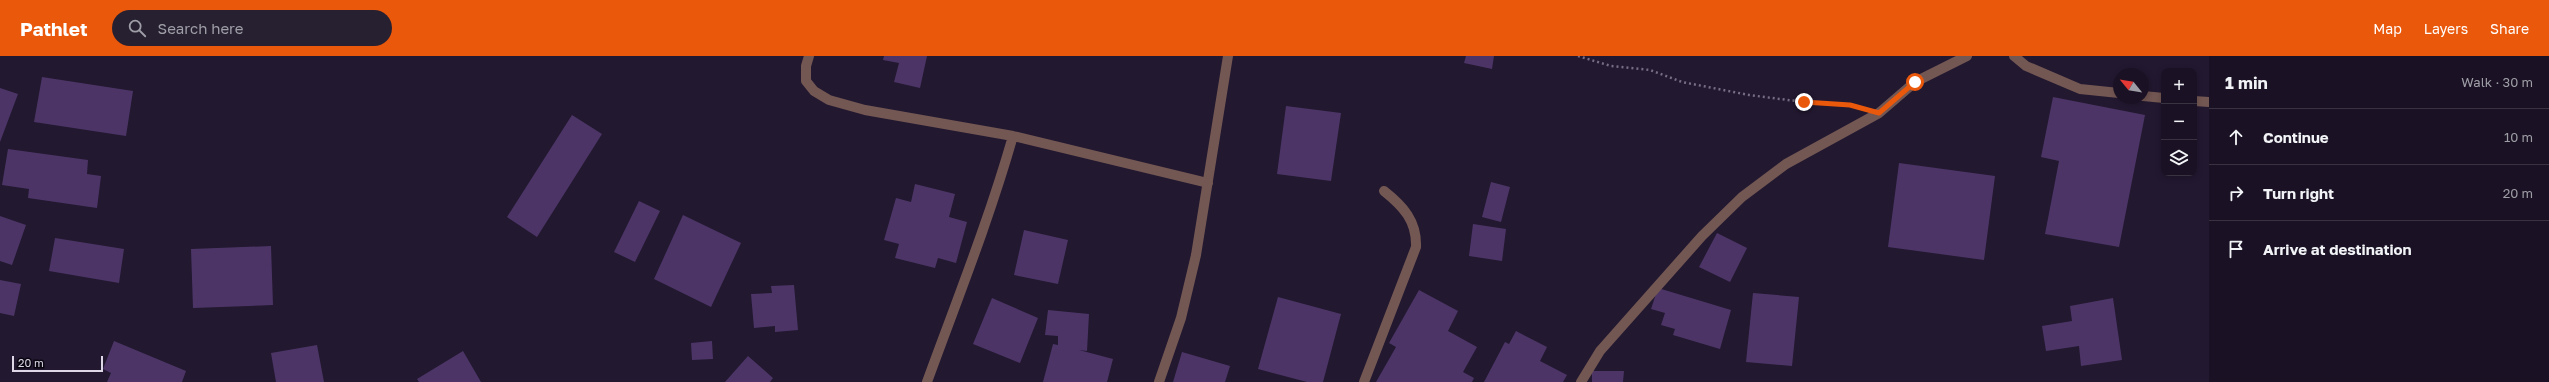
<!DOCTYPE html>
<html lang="en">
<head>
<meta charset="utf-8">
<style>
  :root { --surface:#1a1224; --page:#272031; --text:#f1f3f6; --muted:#9f9ea6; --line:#383241; --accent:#ea580c }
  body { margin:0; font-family:"Golos Text",sans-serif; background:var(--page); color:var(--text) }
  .controls { position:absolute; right:12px; top:12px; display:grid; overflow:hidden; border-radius:8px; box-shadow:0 2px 6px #0003 }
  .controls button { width:36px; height:36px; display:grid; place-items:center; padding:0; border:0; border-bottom:1px solid var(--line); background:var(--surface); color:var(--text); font:20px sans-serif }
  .compass { position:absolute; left:2113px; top:12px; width:36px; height:36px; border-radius:50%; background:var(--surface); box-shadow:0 2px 6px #0003; rotate:300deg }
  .scale { position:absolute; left:12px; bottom:10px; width:91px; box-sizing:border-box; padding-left:4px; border:2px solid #ddd7e7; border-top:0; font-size:11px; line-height:14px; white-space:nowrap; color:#ddd7e7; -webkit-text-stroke:3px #090610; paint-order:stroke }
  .stop { position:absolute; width:12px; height:12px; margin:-9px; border:3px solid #ea580c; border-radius:50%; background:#fff }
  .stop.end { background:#ea580c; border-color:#fff; box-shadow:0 1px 4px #0008 }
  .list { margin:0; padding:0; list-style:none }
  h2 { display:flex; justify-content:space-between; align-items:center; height:52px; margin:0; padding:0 16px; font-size:17px }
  h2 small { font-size:13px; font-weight:400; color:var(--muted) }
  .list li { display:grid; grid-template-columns:26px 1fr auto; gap:12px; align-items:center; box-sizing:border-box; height:56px; padding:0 16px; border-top:1px solid var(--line) }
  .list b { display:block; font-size:15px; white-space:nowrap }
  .list em { font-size:13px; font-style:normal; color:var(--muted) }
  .icon { flex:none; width:22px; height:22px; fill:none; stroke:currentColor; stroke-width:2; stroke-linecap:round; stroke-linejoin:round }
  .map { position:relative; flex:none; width:2209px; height:326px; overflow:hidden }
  header { display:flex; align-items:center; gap:24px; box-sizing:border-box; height:56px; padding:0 20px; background:var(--accent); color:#fff }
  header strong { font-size:19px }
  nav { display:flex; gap:22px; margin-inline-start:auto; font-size:14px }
  .search { width:280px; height:36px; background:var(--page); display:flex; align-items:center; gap:10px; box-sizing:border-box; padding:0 14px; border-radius:22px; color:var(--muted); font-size:15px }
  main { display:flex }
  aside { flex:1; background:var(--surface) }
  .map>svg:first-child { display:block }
  .building { fill:#4c3566 }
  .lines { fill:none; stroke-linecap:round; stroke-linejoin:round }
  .path { stroke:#776e83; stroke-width:2.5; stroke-dasharray:2 3; stroke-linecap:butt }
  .minor { stroke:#735753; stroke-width:10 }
  .route { stroke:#ea580c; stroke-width:5 }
</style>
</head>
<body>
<header>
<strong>Pathlet</strong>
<div class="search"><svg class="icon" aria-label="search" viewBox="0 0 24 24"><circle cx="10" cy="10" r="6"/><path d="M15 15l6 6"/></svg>Search here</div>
<nav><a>Map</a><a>Layers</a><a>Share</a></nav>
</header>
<main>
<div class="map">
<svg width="2209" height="326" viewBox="0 0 2209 326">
  <rect width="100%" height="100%" fill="#221830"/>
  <path class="building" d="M884 0H927L920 32 894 26 899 7 883 4Z
    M1466 0H1494L1492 13 1464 7Z
    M42 21 133 35 126 80 34 66Z
    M0 32 18 38 0 86Z
    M2053 41 2145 59 2119 191 2045 178 2059 105 2041 101Z
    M1286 50 1341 57 1331 125 1277 118Z
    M572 59 602 78 537 181 507 161Z
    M8 93 88 104 87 118 101 120 97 152 28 142 29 133 2 129Z
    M1899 107 1995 120 1984 204 1888 191Z
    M1491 126 1510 131 1501 166 1482 161Z
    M915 128 955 138 949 161 967 166 956 207 938 202 935 212 895 202 899 188 884 184 896 142 911 146Z
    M639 145 660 155 635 206 614 196Z
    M683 159 741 187 711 251 654 223Z
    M0 160 26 169 12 209 0 205Z
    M1473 168 1506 173 1502 205 1469 200Z
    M1024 174 1068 184 1058 228 1014 219Z
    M1717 177 1747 192 1730 226 1699 211Z
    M55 182 124 193 119 227 49 215Z
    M271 190 273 249 193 252 191 193Z
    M0 224 21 228 14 260 0 257Z
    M794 229 798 274 775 276V270L754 272 751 238 772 237 771 230Z
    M1658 232 1731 254 1720 293 1673 279 1675 273 1661 269 1665 257 1651 253Z
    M1419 234 1458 255 1448 275 1477 291 1463 316 1474 322 1472 326H1376L1396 291 1389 287Z
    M1753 237 1799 241 1792 310 1746 306Z
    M1278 241 1341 258 1323 326H1307L1258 313Z
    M992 242 1038 262 1020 307 973 288Z
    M2113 242 2122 304 2081 310 2079 290 2046 295 2042 270 2072 265 2070 250Z
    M1048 254 1089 258 1087 295 1079 294 1113 303 1107 326H1043L1053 288 1058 289V280L1045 279Z
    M1516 275 1547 291 1540 305 1567 319 1563 326H1484L1505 286 1509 288Z
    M114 285 186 315 182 326H107L111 317 103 313Z
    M712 285 713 303 692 304 691 287Z
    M317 289 324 326H276L271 297Z
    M463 295 481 326H419L417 323Z
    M1182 296 1230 310 1225 326H1173Z
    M748 300 773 322 770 326H725Z
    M1592 315H1624L1623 326H1592Z"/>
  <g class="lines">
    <path class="path" d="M1578 0 1611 10 1650 14 1682 26 1749 39 1804 46 1848 49"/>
    <path class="minor" d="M809 0 806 10V25L814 35 829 44 865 54 1013 80 1208 127
      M2014 0 2026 10 2080 33 2119 37
      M2143 40 2164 42
      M2194 45 2209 46
      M927 326C957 244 989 164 1013 80
      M1159 326 1181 262 1196 199 1228 0
      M1364 326 1416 191C1417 165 1403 150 1384 135
      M1581 326 1600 295 1702 180 1742 141 1786 108 1879 57 1915 26 1967 0"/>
  </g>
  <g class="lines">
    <path class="route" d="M1804 46 1850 49 1879 57 1915 26"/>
  </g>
</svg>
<div class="controls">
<button>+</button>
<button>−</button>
<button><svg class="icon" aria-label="layers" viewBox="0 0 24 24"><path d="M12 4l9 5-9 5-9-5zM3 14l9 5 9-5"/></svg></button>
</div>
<svg class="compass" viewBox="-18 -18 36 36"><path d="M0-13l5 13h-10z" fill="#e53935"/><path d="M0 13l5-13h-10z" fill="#9f9ea6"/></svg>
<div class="scale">20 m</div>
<div class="stop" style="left:1915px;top:26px"></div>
<div class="stop end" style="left:1804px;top:46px"></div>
</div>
<aside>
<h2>1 min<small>Walk · 30 m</small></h2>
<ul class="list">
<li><svg class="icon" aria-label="ahead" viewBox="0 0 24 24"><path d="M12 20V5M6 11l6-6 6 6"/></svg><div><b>Continue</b></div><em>10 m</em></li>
<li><svg class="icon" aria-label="right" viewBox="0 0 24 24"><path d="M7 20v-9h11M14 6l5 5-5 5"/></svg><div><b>Turn right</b></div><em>20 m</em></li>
<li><svg class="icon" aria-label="arrive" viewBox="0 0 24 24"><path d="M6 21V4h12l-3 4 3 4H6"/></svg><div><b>Arrive at destination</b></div></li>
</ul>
</aside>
</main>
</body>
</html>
